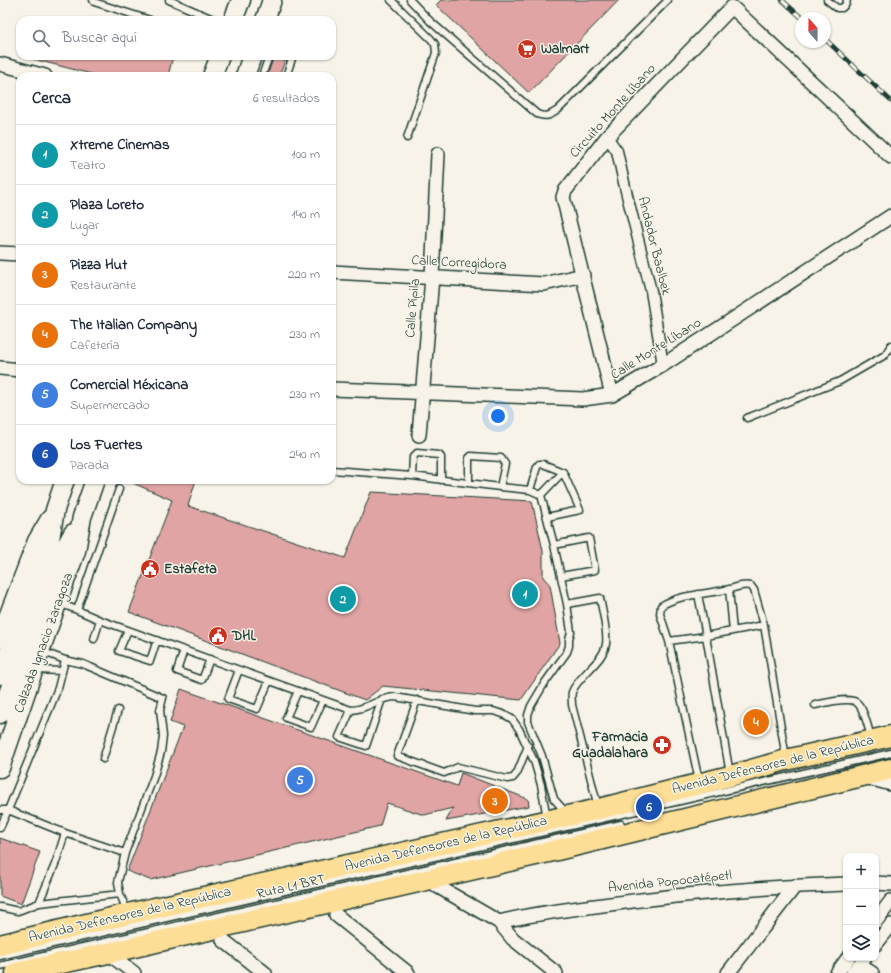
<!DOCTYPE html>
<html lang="es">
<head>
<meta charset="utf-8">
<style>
  :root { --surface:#fff; --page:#f2f2f3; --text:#1f2937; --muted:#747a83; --line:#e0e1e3; --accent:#c8321e }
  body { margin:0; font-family:"Indie Flower",sans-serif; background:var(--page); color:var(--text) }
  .controls { position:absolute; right:12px; bottom:12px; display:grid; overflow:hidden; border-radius:8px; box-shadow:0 1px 3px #0004 }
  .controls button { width:36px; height:36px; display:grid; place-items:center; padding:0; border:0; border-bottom:1px solid var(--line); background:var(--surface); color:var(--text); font:20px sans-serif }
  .compass { position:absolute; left:795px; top:12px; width:36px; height:36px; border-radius:50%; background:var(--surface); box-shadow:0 1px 3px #0004; rotate:340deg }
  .you { position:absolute; left:498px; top:416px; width:14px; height:14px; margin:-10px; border:3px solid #fff; border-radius:50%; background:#1a73e8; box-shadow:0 0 0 6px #1a73e833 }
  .badge { display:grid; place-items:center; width:26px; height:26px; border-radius:50%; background:var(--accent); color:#fff; font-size:13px; font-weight:700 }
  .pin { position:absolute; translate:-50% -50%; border:2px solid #fff; box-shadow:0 1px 4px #0006 }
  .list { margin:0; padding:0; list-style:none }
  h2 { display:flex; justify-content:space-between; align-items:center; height:52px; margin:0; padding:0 16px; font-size:17px }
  h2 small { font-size:13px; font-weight:400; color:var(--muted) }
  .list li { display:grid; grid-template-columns:26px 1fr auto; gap:12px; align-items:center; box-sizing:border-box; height:60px; padding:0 16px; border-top:1px solid var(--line) }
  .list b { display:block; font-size:15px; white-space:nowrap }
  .list p { margin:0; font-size:13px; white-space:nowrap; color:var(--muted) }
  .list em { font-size:13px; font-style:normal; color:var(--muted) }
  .icon { flex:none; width:22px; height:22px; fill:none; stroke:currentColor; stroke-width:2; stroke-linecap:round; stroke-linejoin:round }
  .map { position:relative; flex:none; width:891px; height:973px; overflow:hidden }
  .search { position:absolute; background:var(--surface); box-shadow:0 1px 3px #0004; left:16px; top:16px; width:320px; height:44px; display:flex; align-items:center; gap:10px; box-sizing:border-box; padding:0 14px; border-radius:12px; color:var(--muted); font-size:15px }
  .panel { position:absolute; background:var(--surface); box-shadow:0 1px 3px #0004; left:16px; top:72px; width:320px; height:412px; border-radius:12px }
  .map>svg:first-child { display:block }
  .building { fill:#dfa4a3; stroke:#1f3d34 }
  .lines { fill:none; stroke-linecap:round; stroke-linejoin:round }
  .service-casing { stroke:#1f3d34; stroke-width:9 }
  .pedestrian-casing { stroke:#1f3d34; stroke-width:13 }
  .minor-casing { stroke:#1f3d34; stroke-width:16 }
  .secondary-casing { stroke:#1f3d34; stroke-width:21 }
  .primary-casing { stroke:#1f3d34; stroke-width:23 }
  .service { stroke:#f7f3e8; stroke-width:6 }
  .pedestrian { stroke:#f7f3e8; stroke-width:10 }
  .minor { stroke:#f7f3e8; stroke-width:13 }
  .secondary { stroke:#f7f3e8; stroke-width:18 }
  .primary { stroke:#fdde96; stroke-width:20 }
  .rail-casing { stroke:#1f3d34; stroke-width:4.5 }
  .rail { stroke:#f7f3e8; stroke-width:3; stroke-dasharray:9; stroke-linecap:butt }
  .labels { text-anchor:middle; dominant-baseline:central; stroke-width:3; stroke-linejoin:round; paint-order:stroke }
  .poi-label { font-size:14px; font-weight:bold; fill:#1f3d34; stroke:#f7f3e8; text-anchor:start }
  .street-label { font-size:14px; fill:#1f3d34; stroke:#f7f3e8 }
</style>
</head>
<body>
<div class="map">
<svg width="891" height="973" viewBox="0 0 891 973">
  <rect width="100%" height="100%" fill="#f7f3e8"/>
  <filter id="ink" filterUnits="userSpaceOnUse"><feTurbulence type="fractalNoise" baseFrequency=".025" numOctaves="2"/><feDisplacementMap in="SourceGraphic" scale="8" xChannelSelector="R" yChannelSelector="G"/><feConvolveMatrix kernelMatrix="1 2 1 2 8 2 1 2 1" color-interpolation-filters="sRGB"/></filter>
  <g filter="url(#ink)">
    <path class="building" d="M441 0H619L529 93 436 5Z
      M34 56H173L168 76H99L33 59Z
      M274 56H287L279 76H267Z
      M126 480H196L188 506 345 558 371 492 532 501 543 551V577L550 585 560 643 521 700 383 686 365 700 129 612 172 500Z
      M181 689 457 786 461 773 528 799 529 806 446 821 453 808 424 815 387 803 380 826 150 880 127 871 183 727 170 722Z
      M0 838 40 852 21 904 0 896Z"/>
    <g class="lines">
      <g class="service-casing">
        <path id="service" d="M93 0 94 2 150 20
          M169 0 215 20
          M391 0 431 39 435 44 436 53 407 138
          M410 0 430 21 537 114C547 118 550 115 558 110L668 0
          M827 0 837 8H842L846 4 847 0
          M262 76 269 56
          M286 76 293 56
          M747 418 840 381 885 355 891 345
          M332 470 412 476 500 487 530 490 541 495
          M412 476 413 457 417 453 439 455 441 457V480
          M469 483V458L471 456 501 458 505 464 500 487
          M530 490 537 467 539 464H543L563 472 541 495
          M541 495 554 545 567 604 571 632 569 639V646L567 652 544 684 531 706 528 715V722L542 756 554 799 562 808 567 812
          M547 517 580 510 563 472
          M554 545 589 538 595 570 561 576
          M729 589 733 631
          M698 594 706 636 730 774
          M59 603 77 610 100 620 351 710C367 710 379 697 395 697L475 711H493L503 714 512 719 519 729 534 761 541 785 547 818
          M567 604 600 598C602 610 608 632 606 644 604 661 578 676 572 692 571 696 572 701 572 705L598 807
          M77 610 119 489
          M128 630 119 651 150 661 157 640
          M94 639 100 620
          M669 641 660 614 661 606C679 594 708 594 730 589 738 587 742 584 751 586L754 590 764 625
          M184 650 177 671 202 680 210 659
          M41 651 65 660 83 664 163 698 160 710 163 736 161 752 154 776 125 853 118 882 120 894 127 911
          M65 660 58 688 8 810 65 833 125 853
          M35 670 62 671
          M239 670 228 699 257 709 269 681
          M298 691 286 718 311 727 323 700
          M417 700 397 756 444 773 449 771 458 767 507 779 513 778 517 773 528 746
          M815 705C824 703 848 697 856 702 864 707 868 728 871 737
          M351 710 339 737 366 746 382 699
          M103 759 118 710
          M699 781 669 641 706 636 764 625 786 758
          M0 810H8L0 828
          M39 903 56 862 65 833
          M0 907 18 911 39 903 120 894
          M0 956 891 753
          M0 966 621 824"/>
      </g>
      <g class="pedestrian-casing">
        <path id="pedestrian" d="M607 137 617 151 625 187 651 291 663 365"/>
      </g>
      <g class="minor-casing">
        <path id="minor" d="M0 64 45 76
          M0 253 20 254
          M332 272 544 284 583 275
          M0 368 20 370
          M332 389 583 399 612 395 663 365 891 216
          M612 395 565 205 563 197 565 191 607 137 732 7 891 157
          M419 435 432 277 438 154
          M865 777 891 784
          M876 883 891 884
          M437 886 499 922 513 939 556 973
          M336 915 408 973
          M876 921 891 901
          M499 922C531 914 563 910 595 906 678 894 763 887 846 884
          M223 940 265 973
          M876 944 891 925
          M108 953 134 973
          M859 965 872 973
          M728 973 795 886
          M837 973 848 958
          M853 973 865 958"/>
      </g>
      <g class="secondary-casing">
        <path id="secondary" d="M233 20 241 0
          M265 20 272 0
          M212 76 220 56
          M245 76 252 56
          M0 638 37 541 50 519
          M0 675 49 545 55 510 65 480
          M0 714 64 550 73 533
          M0 768 40 651 76 551 82 517 95 480"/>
      </g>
      <g class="primary-casing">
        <path id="primary" d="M0 945 128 914 599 809 730 776 786 760 891 736
          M16 973 108 953 553 851 891 769"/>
      </g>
      <use href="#service" class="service"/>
      <use href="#pedestrian" class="pedestrian"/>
      <use href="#minor" class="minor"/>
      <use href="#secondary" class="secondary"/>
      <use href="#primary" class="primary"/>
      <g class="rail-casing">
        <path id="rail" d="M782 0 802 18
          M825 39 891 101"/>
      </g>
      <use href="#rail" class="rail"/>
    </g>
  </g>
  <defs>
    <g id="supermarket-disc" transform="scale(1)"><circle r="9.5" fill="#c8321e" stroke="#f7f3e8"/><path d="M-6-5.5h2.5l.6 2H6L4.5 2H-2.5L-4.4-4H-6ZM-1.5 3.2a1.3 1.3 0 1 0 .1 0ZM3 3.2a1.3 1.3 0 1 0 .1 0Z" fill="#fff"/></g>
    <g id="civic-disc" transform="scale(1)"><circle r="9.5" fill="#c8321e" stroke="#f7f3e8"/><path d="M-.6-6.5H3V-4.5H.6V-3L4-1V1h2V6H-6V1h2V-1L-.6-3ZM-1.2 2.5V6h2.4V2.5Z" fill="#fff"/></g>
    <g id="pharmacy-disc" transform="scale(1)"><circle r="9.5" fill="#c8321e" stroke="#f7f3e8"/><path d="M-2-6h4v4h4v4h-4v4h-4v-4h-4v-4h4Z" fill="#fff"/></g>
  </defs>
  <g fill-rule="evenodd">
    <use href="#supermarket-disc" x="527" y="49"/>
    <use href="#civic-disc" x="150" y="569"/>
    <use href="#civic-disc" x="218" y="636"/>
    <use href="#pharmacy-disc" x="662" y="745"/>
  </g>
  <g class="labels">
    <g class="poi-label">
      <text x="541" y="49">Walmart</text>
      <text x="164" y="569">Estafeta</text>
      <text x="232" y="636">DHL</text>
      <text x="648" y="737" text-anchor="end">Farmacia<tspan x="648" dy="16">Guadalahara</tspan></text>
    </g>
    <g class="street-label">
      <text transform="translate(613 111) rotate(-48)">Circuito Monte Líbano</text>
      <text transform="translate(654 246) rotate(76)">Andador Baalbek</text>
      <text transform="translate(459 263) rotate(3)">Calle Corregidora</text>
      <text transform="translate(413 308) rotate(-85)">Calle Pípila</text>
      <text transform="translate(656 349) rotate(-32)">Calle Monte Líbano</text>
      <text transform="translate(44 643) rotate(-70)">Calzada Ignacio Zaragoza</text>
      <text transform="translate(773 765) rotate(-14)">Avenida Defensores de la República</text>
      <text transform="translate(446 844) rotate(-13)">Avenida Defensores de la República</text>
      <text transform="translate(670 882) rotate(-6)">Avenida Popocatépetl</text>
      <text transform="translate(291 887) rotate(-13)">Ruta L1 BRT</text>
      <text transform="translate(130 915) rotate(-13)">Avenida Defensores de la República</text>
    </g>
  </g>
</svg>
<div class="controls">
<button>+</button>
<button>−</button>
<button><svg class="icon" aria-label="layers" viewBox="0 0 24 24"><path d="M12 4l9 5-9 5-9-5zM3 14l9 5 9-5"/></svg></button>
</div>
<svg class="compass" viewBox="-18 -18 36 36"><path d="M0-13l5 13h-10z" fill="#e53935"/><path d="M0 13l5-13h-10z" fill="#747a83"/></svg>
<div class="you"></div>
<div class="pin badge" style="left:525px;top:594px;background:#0f9aa8">1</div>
<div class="pin badge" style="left:343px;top:599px;background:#0f9aa8">2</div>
<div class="pin badge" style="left:495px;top:801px;background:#e8710a">3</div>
<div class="pin badge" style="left:756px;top:722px;background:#e8710a">4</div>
<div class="pin badge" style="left:300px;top:780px;background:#3f7fe0">5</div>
<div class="pin badge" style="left:649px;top:807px;background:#1a4fb4">6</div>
<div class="search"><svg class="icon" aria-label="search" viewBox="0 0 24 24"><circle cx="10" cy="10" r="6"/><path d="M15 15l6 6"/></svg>Buscar aquí</div>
<section class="panel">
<h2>Cerca<small>6 resultados</small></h2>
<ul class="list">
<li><span class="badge" style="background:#0f9aa8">1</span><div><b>Xtreme Cinemas</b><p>Teatro</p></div><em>100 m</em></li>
<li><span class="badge" style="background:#0f9aa8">2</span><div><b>Plaza Loreto</b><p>Lugar</p></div><em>140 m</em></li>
<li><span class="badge" style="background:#e8710a">3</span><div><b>Pizza Hut</b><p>Restaurante</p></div><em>220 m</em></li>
<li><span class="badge" style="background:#e8710a">4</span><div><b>The Italian Company</b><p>Cafetería</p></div><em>230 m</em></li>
<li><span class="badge" style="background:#3f7fe0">5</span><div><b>Comercial Méxicana</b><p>Supermercado</p></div><em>230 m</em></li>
<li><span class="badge" style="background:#1a4fb4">6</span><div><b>Los Fuertes</b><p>Parada</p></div><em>240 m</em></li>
</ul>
</section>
</div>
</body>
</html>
